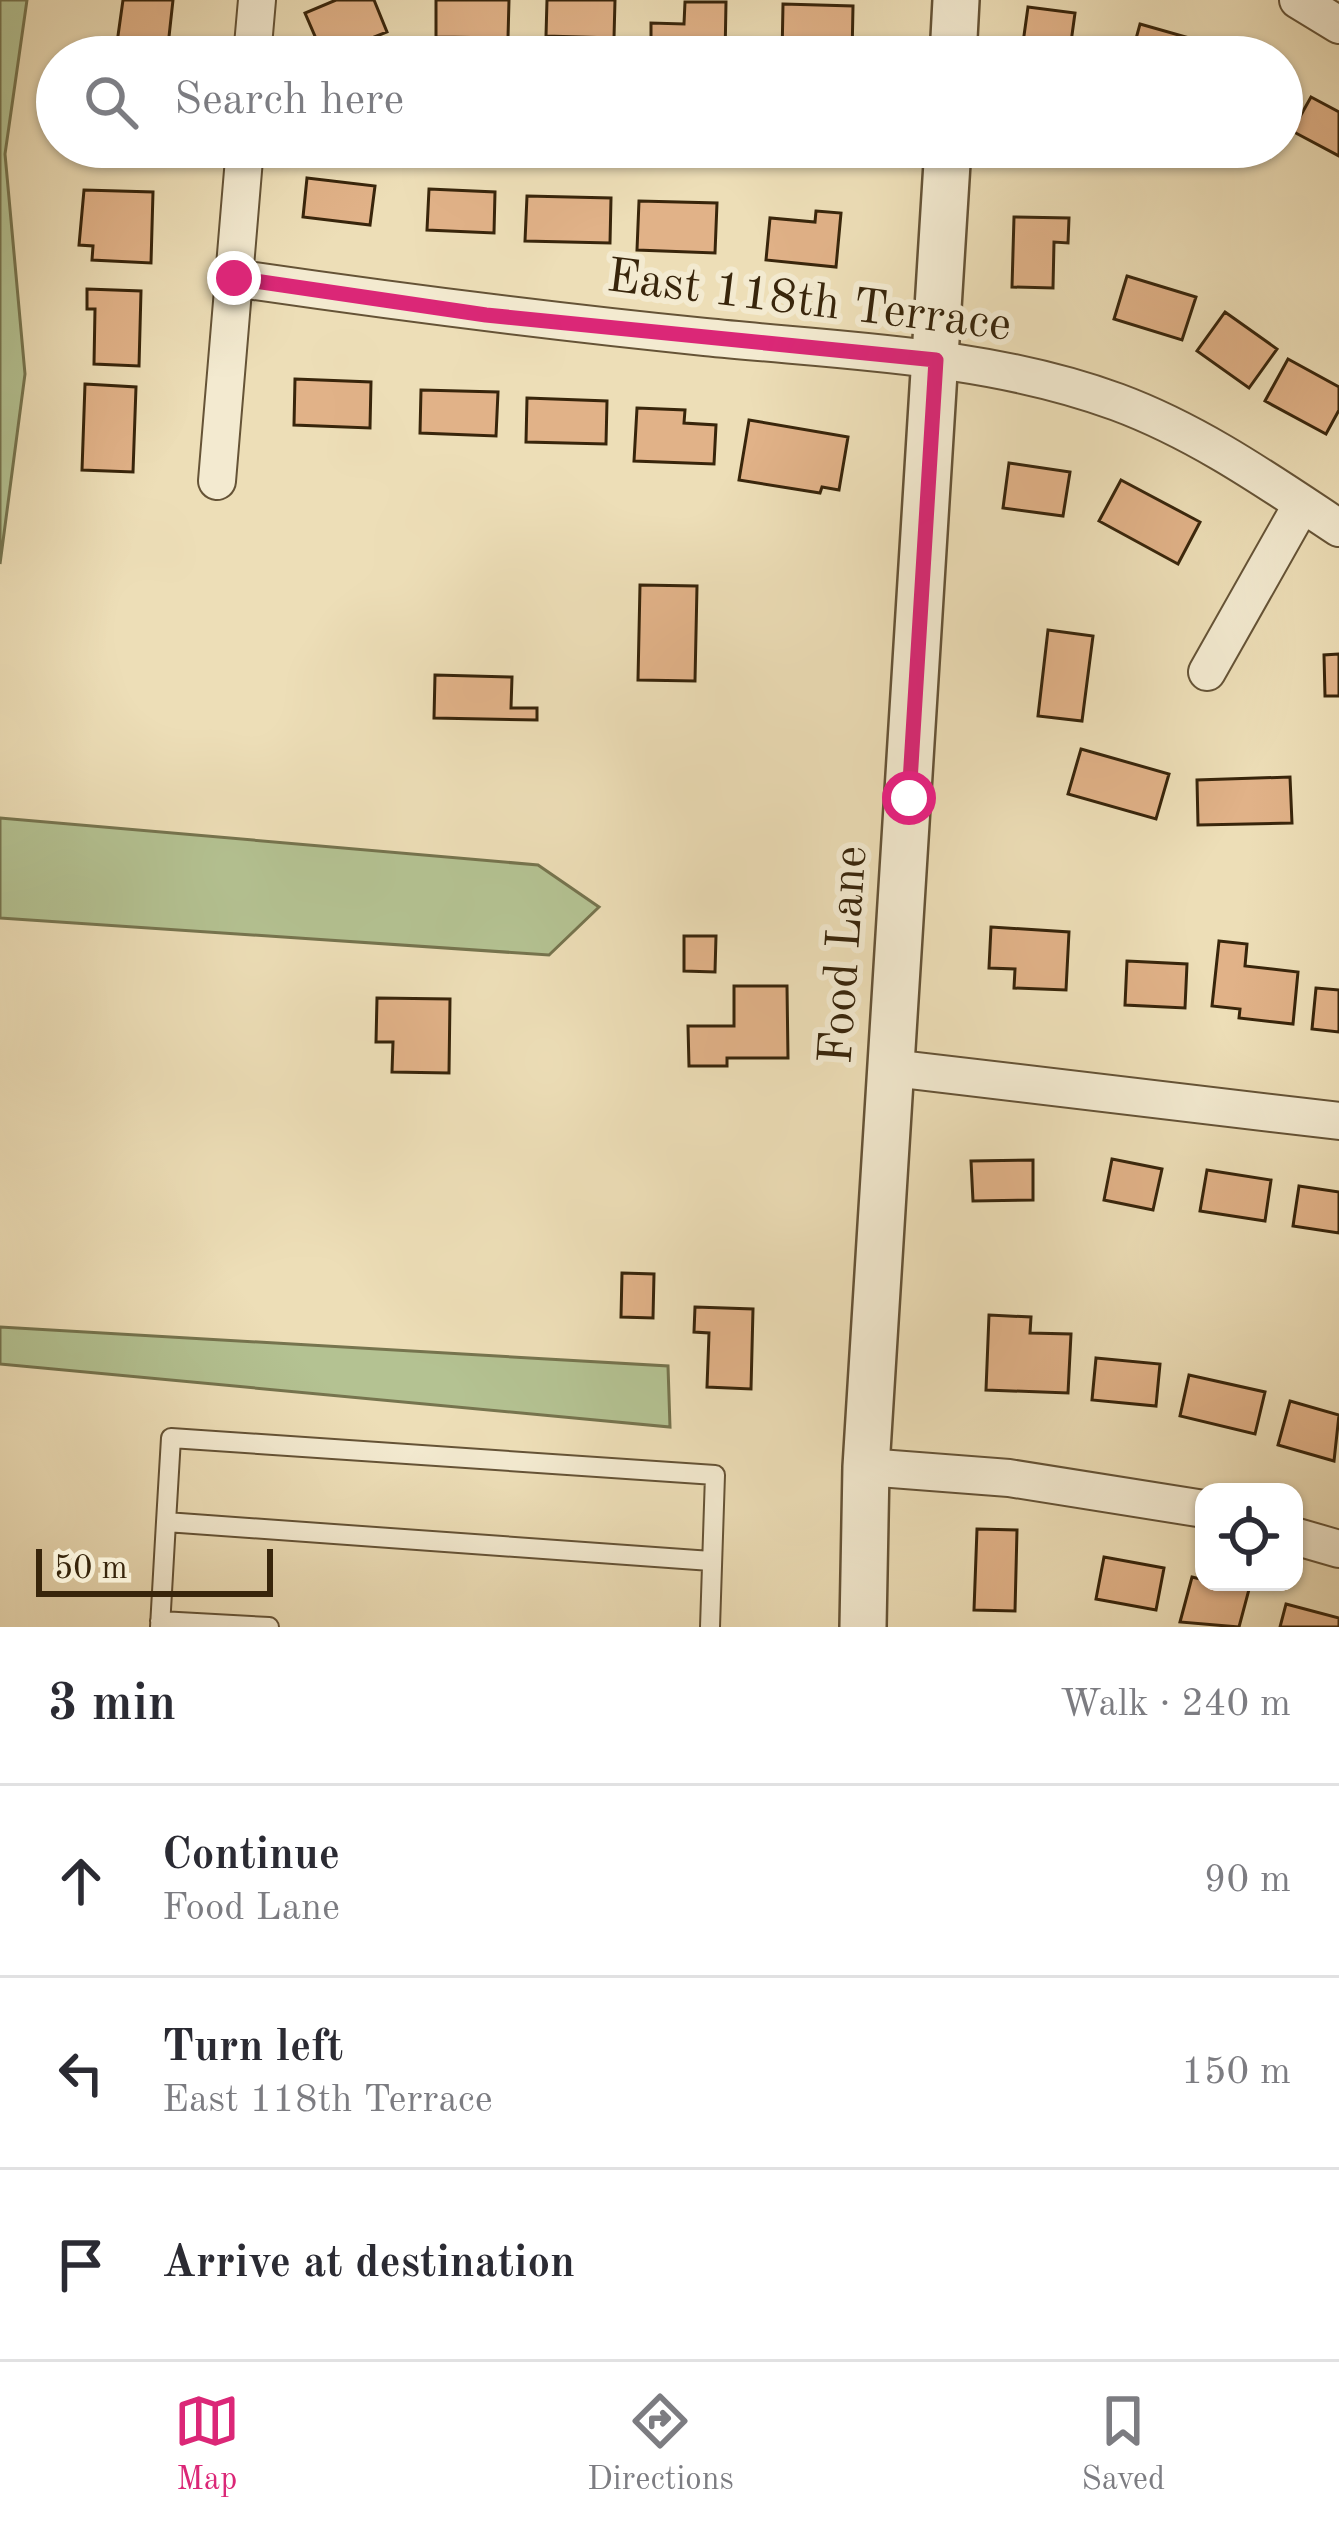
<!DOCTYPE html>
<html lang="en">
<head>
<meta charset="utf-8">
<style>
  :root { --surface:#fff; --page:#f7f7f7; --text:#2b2b33; --muted:#7c7c81; --line:#e1e1e2; --accent:#db2777 }
  body { margin:0; font-family:"Old Standard TT",serif; background:var(--page); color:var(--text) }
  .controls { position:absolute; right:36px; bottom:36px; display:grid; overflow:hidden; border-radius:24px; box-shadow:0 3px 9px #0004 }
  .controls button { width:108px; height:108px; display:grid; place-items:center; padding:0; border:0; border-bottom:3px solid var(--line); background:var(--surface); color:var(--text); font:60px sans-serif }
  .scale { position:absolute; left:36px; bottom:30px; width:237px; box-sizing:border-box; padding-left:12px; border:6px solid #38250b; border-top:0; font-size:33px; line-height:42px; white-space:nowrap; color:#38250b; -webkit-text-stroke:9px #f3ead0; paint-order:stroke }
  .stop { position:absolute; width:36px; height:36px; margin:-27px; border:9px solid #db2777; border-radius:50%; background:#fff }
  .stop.end { background:#db2777; border-color:#fff; box-shadow:0 3px 12px #0008 }
  .list { margin:0; padding:0; list-style:none }
  h2 { display:flex; justify-content:space-between; align-items:center; height:156px; margin:0; padding:0 48px; font-size:51px }
  h2 small { font-size:39px; font-weight:400; color:var(--muted) }
  .list li { display:grid; grid-template-columns:78px 1fr auto; gap:36px; align-items:center; box-sizing:border-box; height:192px; padding:0 48px; border-top:3px solid var(--line) }
  .list b { display:block; font-size:45px; white-space:nowrap }
  .list p { margin:0; font-size:39px; white-space:nowrap; color:var(--muted) }
  .list em { font-size:39px; font-style:normal; color:var(--muted) }
  .icon { flex:none; width:66px; height:66px; fill:none; stroke:currentColor; stroke-width:2; stroke-linecap:round; stroke-linejoin:round }
  .map { position:relative; flex:none; width:1339px; height:1627px; overflow:hidden }
  .search { position:absolute; background:var(--surface); box-shadow:0 3px 9px #0004; left:36px; right:36px; top:36px; height:132px; display:flex; align-items:center; gap:30px; box-sizing:border-box; padding:0 42px; border-radius:66px; color:var(--muted); font-size:45px }
  .sheet { height:732px; background:var(--surface) }
  nav { display:flex; justify-content:space-around; align-items:center; box-sizing:border-box; height:168px; border-top:3px solid var(--line); background:var(--surface); font-size:33px; color:var(--muted) }
  nav a { display:grid; justify-items:center; gap:6px }
  nav .on { color:var(--accent) }
  .map>svg:first-child { display:block }
  .green { fill:#b4c292; stroke:#76744e; stroke-width:3 }
  .building { fill:#e1b288; stroke:#38250b; stroke-width:3 }
  .lines { fill:none; stroke-linecap:round; stroke-linejoin:round }
  .service-casing { stroke:#655336; stroke-width:22 }
  .minor-casing { stroke:#655336; stroke-width:40 }
  .tertiary-casing { stroke:#655336; stroke-width:50 }
  .service { stroke:#f3ead0; stroke-width:18 }
  .minor { stroke:#f3ead0; stroke-width:36 }
  .tertiary { stroke:#f3ead0; stroke-width:45 }
  .route { stroke:#db2777; stroke-width:15 }
  .labels { text-anchor:middle; dominant-baseline:central; stroke-width:12; stroke-linejoin:round; paint-order:stroke }
  .street-label { font-size:48px; fill:#38250b; stroke:#f3ead0 }
</style>
</head>
<body>
<div class="map">
<svg width="1339" height="1627" viewBox="0 0 1339 1627">
  <rect width="100%" height="100%" fill="#eddeb7"/>
  <filter id="stains"><feTurbulence type="fractalNoise" baseFrequency=".00167" numOctaves="4"/><feColorMatrix values="0 0 0 0 .2 0 0 0 0 .09 0 0 0 0 .02 0 0 0 .5 -.17"/></filter>
  <radialGradient id="worn" r=".72"><stop offset=".6" stop-color="#630" stop-opacity="0"/><stop offset="1" stop-color="#630" stop-opacity=".3"/></radialGradient>
  <path class="green" d="M0 0H27L5 154 25 374 0 564Z
    M0 818 538 865 599 907 549 955 0 918Z
    M0 1327 668 1366 670 1427 0 1364Z"/>
  <path class="building" d="M123 0H173L167 55 116 50Z
    M336 0H374L387 32 324 57 305 13Z
    M436 0H509L508 38 436 37Z
    M547 0H615L614 38 546 36Z
    M685 2H726L725 57H651V23L684 24Z
    M783 4 853 6 852 57H782Z
    M1028 7 1075 13 1069 57H1021Z
    M1140 24 1207 43 1203 57H1131Z
    M1311 97 1339 112V156L1292 131Z
    M115 147H157V157L115 155Z
    M307 178 375 186 370 225 303 217Z
    M429 189 495 192 494 233 427 230Z
    M84 190 153 192 151 263 92 260 93 246 79 245Z
    M527 196 611 198 610 243 525 241Z
    M639 201 717 203 715 253 637 250Z
    M816 211 841 213 836 267 766 260 770 218 815 222Z
    M1014 217 1069 218 1068 243 1054 242 1053 288 1012 287Z
    M1127 276 1196 297 1182 340 1114 319Z
    M87 289 141 291 139 366 94 364 95 309H87Z
    M1225 312 1277 349 1249 388 1197 351Z
    M1288 359 1339 387V410L1326 434 1265 401Z
    M295 379 371 382 370 428 294 425Z
    M85 384 136 387 133 472 82 470Z
    M421 390 498 392 496 436 420 433Z
    M527 398 607 401 606 444 526 442Z
    M637 408 685 410 684 423 716 425 714 464 634 461Z
    M749 420 848 437 839 490 822 487 820 493 739 480Z
    M1009 463 1070 472 1063 516 1003 508Z
    M1121 480 1200 522 1178 564 1099 521Z
    M640 585 697 586 695 681 638 680Z
    M1048 630 1093 636 1082 721 1038 716Z
    M1339 654V696H1325L1324 655Z
    M435 675 512 677 511 708H537V720L434 718Z
    M1081 749 1169 774 1156 819 1068 794Z
    M1290 777 1292 823 1198 825 1197 780Z
    M991 927 1069 932 1066 990 1014 988 1015 969 989 968Z
    M684 936H716L715 972 684 971Z
    M1219 941 1247 944 1245 966 1298 972 1293 1024 1239 1018 1240 1009 1212 1006Z
    M1127 961 1187 964 1185 1008 1125 1005Z
    M734 986H787L788 1058H727V1066H689L688 1026H734Z
    M1316 988 1339 990V1032L1312 1029Z
    M377 998 450 999 449 1073 392 1072 393 1042H376Z
    M1112 1159 1162 1169 1153 1210 1104 1200Z
    M1033 1160V1200L973 1201 971 1161Z
    M1207 1170 1271 1180 1265 1221 1200 1211Z
    M1299 1186 1339 1192V1233L1293 1226Z
    M622 1273 654 1274 653 1318 621 1317Z
    M695 1307 753 1309 751 1389 707 1387 709 1333 694 1332Z
    M989 1315 1031 1317 1030 1333 1071 1334 1068 1393 986 1390Z
    M1096 1358 1160 1364 1156 1406 1092 1400Z
    M1189 1375 1265 1392 1255 1434 1180 1416Z
    M1290 1401 1339 1415 1334 1461 1278 1445Z
    M977 1529 1017 1530 1015 1611 974 1610Z
    M1104 1557 1164 1568 1156 1610 1096 1599Z
    M1192 1577 1229 1586 1251 1582 1239 1627 1180 1622Z
    M1286 1604 1339 1618V1627H1280Z"/>
  <g class="lines">
    <g class="service-casing">
      <path id="service" d="M160 1621 269 1627
        M160 1627 166 1522
        M710 1627 715 1475 171 1438 166 1522 711 1561"/>
    </g>
    <g class="minor-casing">
      <path id="minor" d="M1298 0 1339 25
        M252 57 257 0
        M234 278C391 301 547 321 705 337 842 351 986 354 1117 402 1198 432 1268 481 1339 528
        M217 481 245 147
        M1207 672 1302 504
        M892 1068 1339 1121
        M866 1467 1009 1478 1204 1509
        M1294 1536 1339 1549"/>
    </g>
    <g class="tertiary-casing">
      <path id="tertiary" d="M953 57 956 0
        M863 1627 866 1467 948 147"/>
    </g>
    <use href="#service" class="service"/>
    <use href="#minor" class="minor"/>
    <use href="#tertiary" class="tertiary"/>
  </g>
  <g class="lines">
    <path class="route" d="M234 278 486 315 936 360 909 798"/>
  </g>
  <g class="labels">
    <g class="street-label">
      <text transform="translate(809 302) rotate(7)">East 118th Terrace</text>
      <text transform="translate(845 955) rotate(-86)">Food Lane</text>
    </g>
  </g>
  <rect width="100%" height="100%" filter="url(#stains)"/>
  <rect width="100%" height="100%" fill="url(#worn)"/>
</svg>
<div class="controls">
<button><svg class="icon" aria-label="locate" viewBox="0 0 24 24"><circle cx="12" cy="12" r="6"/><path d="M12 2v4M12 18v4M2 12h4M18 12h4"/></svg></button>
</div>
<div class="scale">50 m</div>
<div class="stop" style="left:909px;top:798px"></div>
<div class="stop end" style="left:234px;top:278px"></div>
<div class="search"><svg class="icon" aria-label="search" viewBox="0 0 24 24"><circle cx="10" cy="10" r="6"/><path d="M15 15l6 6"/></svg>Search here</div>
</div>
<section class="sheet">
<h2>3 min<small>Walk · 240 m</small></h2>
<ul class="list">
<li><svg class="icon" aria-label="ahead" viewBox="0 0 24 24"><path d="M12 20V5M6 11l6-6 6 6"/></svg><div><b>Continue</b><p>Food Lane</p></div><em>90 m</em></li>
<li><svg class="icon" aria-label="left" viewBox="0 0 24 24"><path d="M17 20v-9H6M10 6l-5 5 5 5"/></svg><div><b>Turn left</b><p>East 118th Terrace</p></div><em>150 m</em></li>
<li><svg class="icon" aria-label="arrive" viewBox="0 0 24 24"><path d="M6 21V4h12l-3 4 3 4H6"/></svg><div><b>Arrive at destination</b></div></li>
</ul>
</section>
<nav>
<a class="on"><svg class="icon" aria-label="map" viewBox="0 0 24 24"><path d="M3 6l6-2 6 2 6-2v14l-6 2-6-2-6 2zM9 4v14M15 6v14"/></svg>Map</a>
<a><svg class="icon" aria-label="directions" viewBox="0 0 24 24"><path d="M12 3l9 9-9 9-9-9zM9 14v-3h6M13 9l2 2-2 2"/></svg>Directions</a>
<a><svg class="icon" aria-label="saved" viewBox="0 0 24 24"><path d="M7 4h10v16l-5-4-5 4z"/></svg>Saved</a>
</nav>
</body>
</html>
